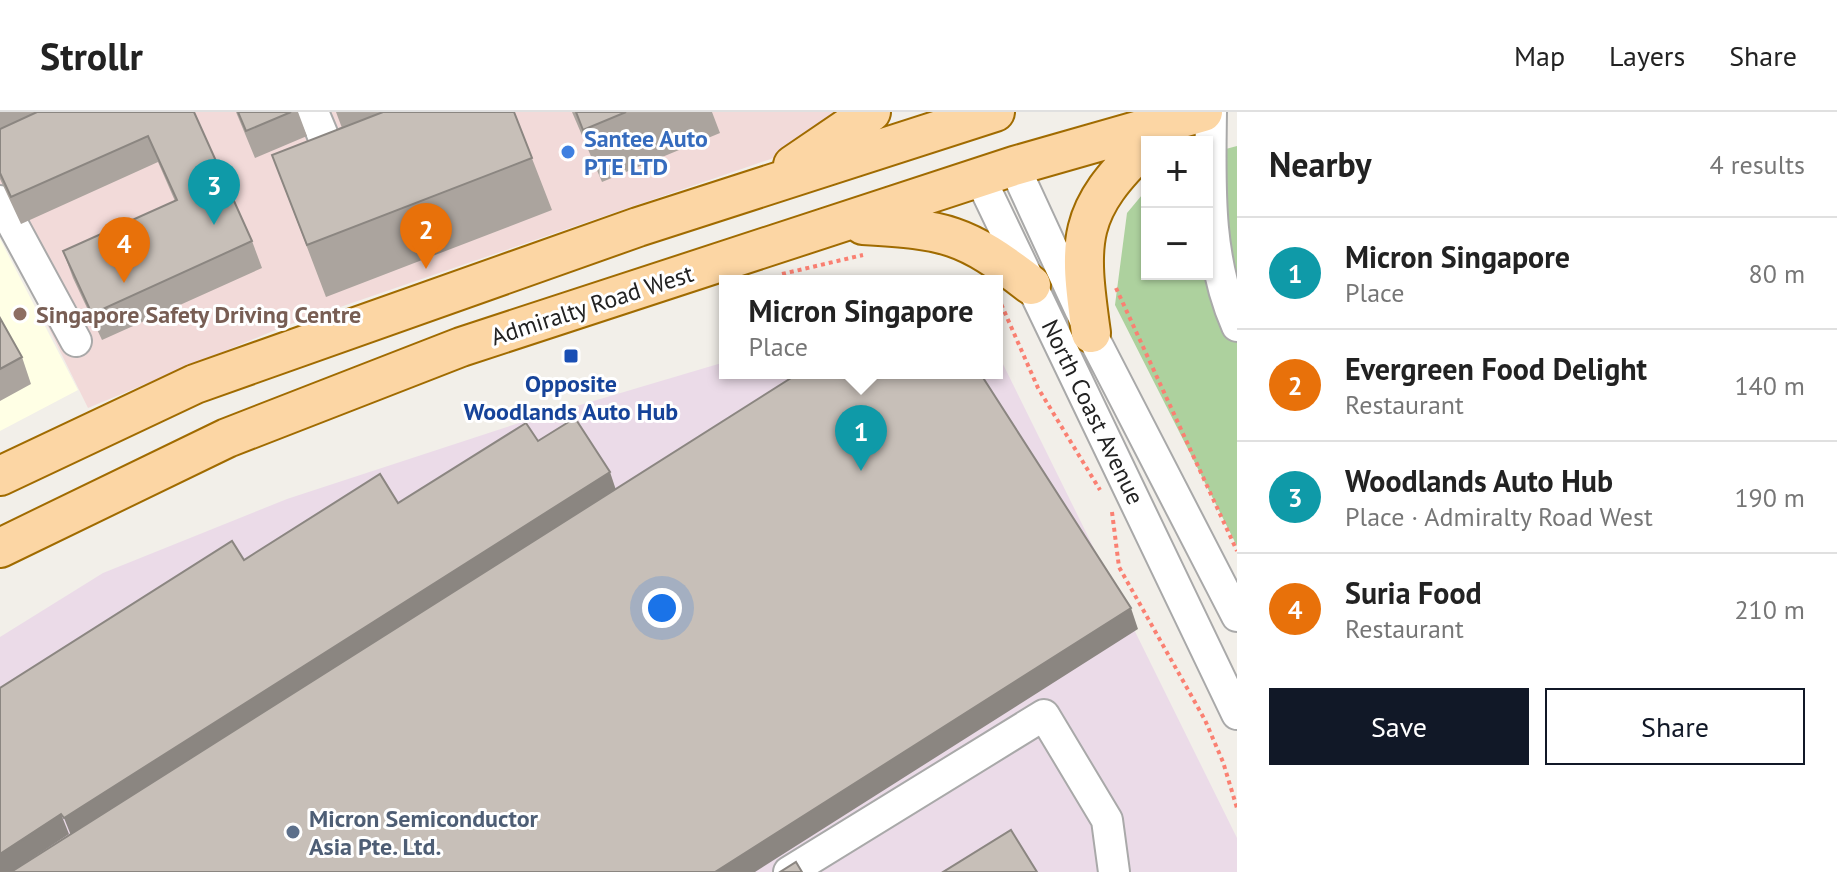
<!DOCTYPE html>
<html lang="en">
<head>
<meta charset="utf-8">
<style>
  :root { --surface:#fff; --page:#f6f6f6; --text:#222; --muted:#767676; --line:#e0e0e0; --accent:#111827 }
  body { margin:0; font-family:"PT Sans",sans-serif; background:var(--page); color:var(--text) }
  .controls { position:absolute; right:24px; top:24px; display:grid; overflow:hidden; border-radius:0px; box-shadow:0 2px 6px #0004 }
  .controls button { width:72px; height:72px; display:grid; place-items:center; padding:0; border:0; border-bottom:2px solid var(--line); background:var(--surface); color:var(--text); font:40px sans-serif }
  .you { position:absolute; left:662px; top:496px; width:28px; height:28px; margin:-20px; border:6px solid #fff; border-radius:50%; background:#1a73e8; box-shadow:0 0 0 12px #1a73e833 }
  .badge { display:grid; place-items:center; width:52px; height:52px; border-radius:50%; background:var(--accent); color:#fff; font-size:26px; font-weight:700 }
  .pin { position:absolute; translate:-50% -66px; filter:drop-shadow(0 2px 4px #0008) }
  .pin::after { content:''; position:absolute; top:42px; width:28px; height:24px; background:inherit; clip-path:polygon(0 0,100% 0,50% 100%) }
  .popup { position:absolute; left:719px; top:163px; width:284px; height:104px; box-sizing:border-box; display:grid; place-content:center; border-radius:0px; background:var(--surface); filter:drop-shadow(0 2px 6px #0005); font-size:26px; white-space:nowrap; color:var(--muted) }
  .popup b { font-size:30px; color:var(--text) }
  .popup::after { content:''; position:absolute; left:50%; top:100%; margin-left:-16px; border:16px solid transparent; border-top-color:var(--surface) }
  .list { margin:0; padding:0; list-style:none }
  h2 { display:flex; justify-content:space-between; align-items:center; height:104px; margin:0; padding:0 32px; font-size:34px }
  h2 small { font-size:26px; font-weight:400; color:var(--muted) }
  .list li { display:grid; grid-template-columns:52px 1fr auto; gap:24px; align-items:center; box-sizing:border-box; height:112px; padding:0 32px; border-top:2px solid var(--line) }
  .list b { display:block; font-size:30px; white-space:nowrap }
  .list p { margin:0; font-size:26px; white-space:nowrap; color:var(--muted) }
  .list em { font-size:26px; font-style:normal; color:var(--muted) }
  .actions { display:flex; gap:16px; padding:24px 32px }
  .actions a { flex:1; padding:18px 0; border:2px solid var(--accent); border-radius:0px; text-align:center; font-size:28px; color:var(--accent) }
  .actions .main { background:var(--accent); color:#fff }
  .map { position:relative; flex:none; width:1237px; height:760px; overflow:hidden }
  header { display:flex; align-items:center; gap:48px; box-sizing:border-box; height:112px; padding:0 40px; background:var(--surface); border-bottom:2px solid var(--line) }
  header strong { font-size:38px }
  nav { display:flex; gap:44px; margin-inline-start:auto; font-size:28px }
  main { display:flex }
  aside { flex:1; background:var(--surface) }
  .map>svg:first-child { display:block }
  .commercial { fill:#f2dad9 }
  .industrial { fill:#ebdbe8 }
  .education { fill:#ffffe5 }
  .forest { fill:#add19e }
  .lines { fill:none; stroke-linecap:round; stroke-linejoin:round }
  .minor-casing { stroke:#a9a9a9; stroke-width:34 }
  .major-casing { stroke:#a06b00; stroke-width:42 }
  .path { stroke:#fa8072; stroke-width:4; stroke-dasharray:4 4; stroke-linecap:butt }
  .minor { stroke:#fff; stroke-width:30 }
  .major { stroke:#fcd6a4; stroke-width:38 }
  .wall { fill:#aba49e }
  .shaded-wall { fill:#8b8681 }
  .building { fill:#c7bfb8; stroke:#8b8681; stroke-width:2 }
  .shop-dot { fill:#3f7fe0; stroke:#fff; stroke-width:3 }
  .education-dot { fill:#8d6e63; stroke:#fff; stroke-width:3 }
  .transit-dot { fill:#1a4fb4; stroke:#fff; stroke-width:3 }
  .service-dot { fill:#5c6f8a; stroke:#fff; stroke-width:3 }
  .labels { text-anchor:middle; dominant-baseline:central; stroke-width:6; stroke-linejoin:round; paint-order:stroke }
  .shop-label { font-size:24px; font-weight:bold; fill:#366cbe; stroke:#fff; text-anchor:start }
  .street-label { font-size:24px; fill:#222; stroke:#fff }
  .education-label { font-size:24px; font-weight:bold; fill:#785e54; stroke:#fff; text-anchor:start }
  .transit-label { font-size:24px; font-weight:bold; fill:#164399; stroke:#fff }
  .service-label { font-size:24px; font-weight:bold; fill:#4e5e75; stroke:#fff; text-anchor:start }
</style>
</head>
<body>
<header>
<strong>Strollr</strong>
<nav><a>Map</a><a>Layers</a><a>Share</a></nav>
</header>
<main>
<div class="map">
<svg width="1237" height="760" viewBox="0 0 1237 760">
  <rect width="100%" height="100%" fill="#f2efe9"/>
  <path class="commercial" d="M0 0H841L823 29 285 214 88 296 0 117Z"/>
  <path class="industrial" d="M997 240 1237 726V760H0V525L103 461 287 387 516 312 725 250V261H997Z"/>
  <path class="education" d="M0 127 78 278 0 319Z"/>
  <path class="forest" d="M1237 34V434L1115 193 1127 101 1147 77V162H1207V42Z"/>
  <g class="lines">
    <g class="minor-casing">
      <path id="minor" d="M313 0 326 31 334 36 410 7 412 0
        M1211 0C1210 73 1207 146 1237 214
        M1014 54 1091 221 1237 504
        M980 66 1237 602
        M0 89 76 229
        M789 760 1044 603 1107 708 1114 760"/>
    </g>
    <g class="major-casing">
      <path id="major" d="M793 53 871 0
        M863 113C946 118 964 121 1031 173
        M1091 221C1078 128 1076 99 1147 32
        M0 364 195 272 638 115 995 0
        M0 436 227 326 461 235 1014 54 1203 0"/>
    </g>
    <path class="path" d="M782 162 863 143
      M1116 176 1237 439
      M998 185 1038 276 1100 378
      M1112 400 1119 455 1205 608 1223 650 1237 696"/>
    <use href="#minor" class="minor"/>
    <use href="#major" class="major"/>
  </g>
  <path class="wall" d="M0 0H194L252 129 262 156 102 228 73 166 63 139 175 89 158 50 21 112 0 67Z
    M236 0H298L307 24 255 46Z
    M336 0H514L552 98 326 185 272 43 342 16Z
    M572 0H712L720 21 602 70Z
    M0 206 22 245 31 272 0 289Z"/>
  <path class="shaded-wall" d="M610 360 617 381 72 726 64 706Z
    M1131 496 1138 517 755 760H715Z
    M61 702 69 722 11 760H0V742Z"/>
  <path class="building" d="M37 0H194L252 129 92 202 63 139 177 88 148 24 11 85 0 61V17Z
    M238 0H291L246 19Z
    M383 0H514L532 46 307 133 272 43Z
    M576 0H626L583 18Z
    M0 206 22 245 0 257Z
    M799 261H980L1131 496 715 760H11Z
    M575 306 610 360 64 706 61 702 0 742V576L232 429 244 448 380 362 398 391 526 311 538 329Z
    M1011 718 1037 760H943Z
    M796 750 802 760H780Z"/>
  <circle class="shop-dot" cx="568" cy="40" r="8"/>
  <circle class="education-dot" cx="20" cy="202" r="8"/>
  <rect class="transit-dot" x="563" y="236" width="16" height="16" rx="4"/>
  <circle class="service-dot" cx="293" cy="720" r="8"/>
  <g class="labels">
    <g class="shop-label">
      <text x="584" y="26">Santee Auto<tspan x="584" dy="28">PTE LTD</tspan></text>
    </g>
    <g class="street-label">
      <text transform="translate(592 193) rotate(-18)">Admiralty Road West</text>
      <text transform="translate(1093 300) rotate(64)">North Coast Avenue</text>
    </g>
    <g class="education-label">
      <text x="36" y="202">Singapore Safety Driving Centre</text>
    </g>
    <g class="transit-label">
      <text x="571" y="271">Opposite<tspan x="571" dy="28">Woodlands Auto Hub</tspan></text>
    </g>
    <g class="service-label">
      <text x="309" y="706">Micron Semiconductor<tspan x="309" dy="28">Asia Pte. Ltd.</tspan></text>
    </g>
  </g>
</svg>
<div class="controls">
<button>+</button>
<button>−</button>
</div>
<div class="you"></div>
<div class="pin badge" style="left:861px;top:359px;background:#0f9aa8">1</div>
<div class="popup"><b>Micron Singapore</b>Place</div>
<div class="pin badge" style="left:426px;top:157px;background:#e8710a">2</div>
<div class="pin badge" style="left:214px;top:113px;background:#0f9aa8">3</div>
<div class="pin badge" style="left:124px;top:171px;background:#e8710a">4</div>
</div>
<aside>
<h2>Nearby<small>4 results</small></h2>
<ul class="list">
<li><span class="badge" style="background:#0f9aa8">1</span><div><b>Micron Singapore</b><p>Place</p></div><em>80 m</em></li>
<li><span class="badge" style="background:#e8710a">2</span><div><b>Evergreen Food Delight</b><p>Restaurant</p></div><em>140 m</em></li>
<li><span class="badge" style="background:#0f9aa8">3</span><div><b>Woodlands Auto Hub</b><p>Place · Admiralty Road West</p></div><em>190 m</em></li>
<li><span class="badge" style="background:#e8710a">4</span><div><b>Suria Food</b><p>Restaurant</p></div><em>210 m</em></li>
</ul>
<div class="actions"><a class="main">Save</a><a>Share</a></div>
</aside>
</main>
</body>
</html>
